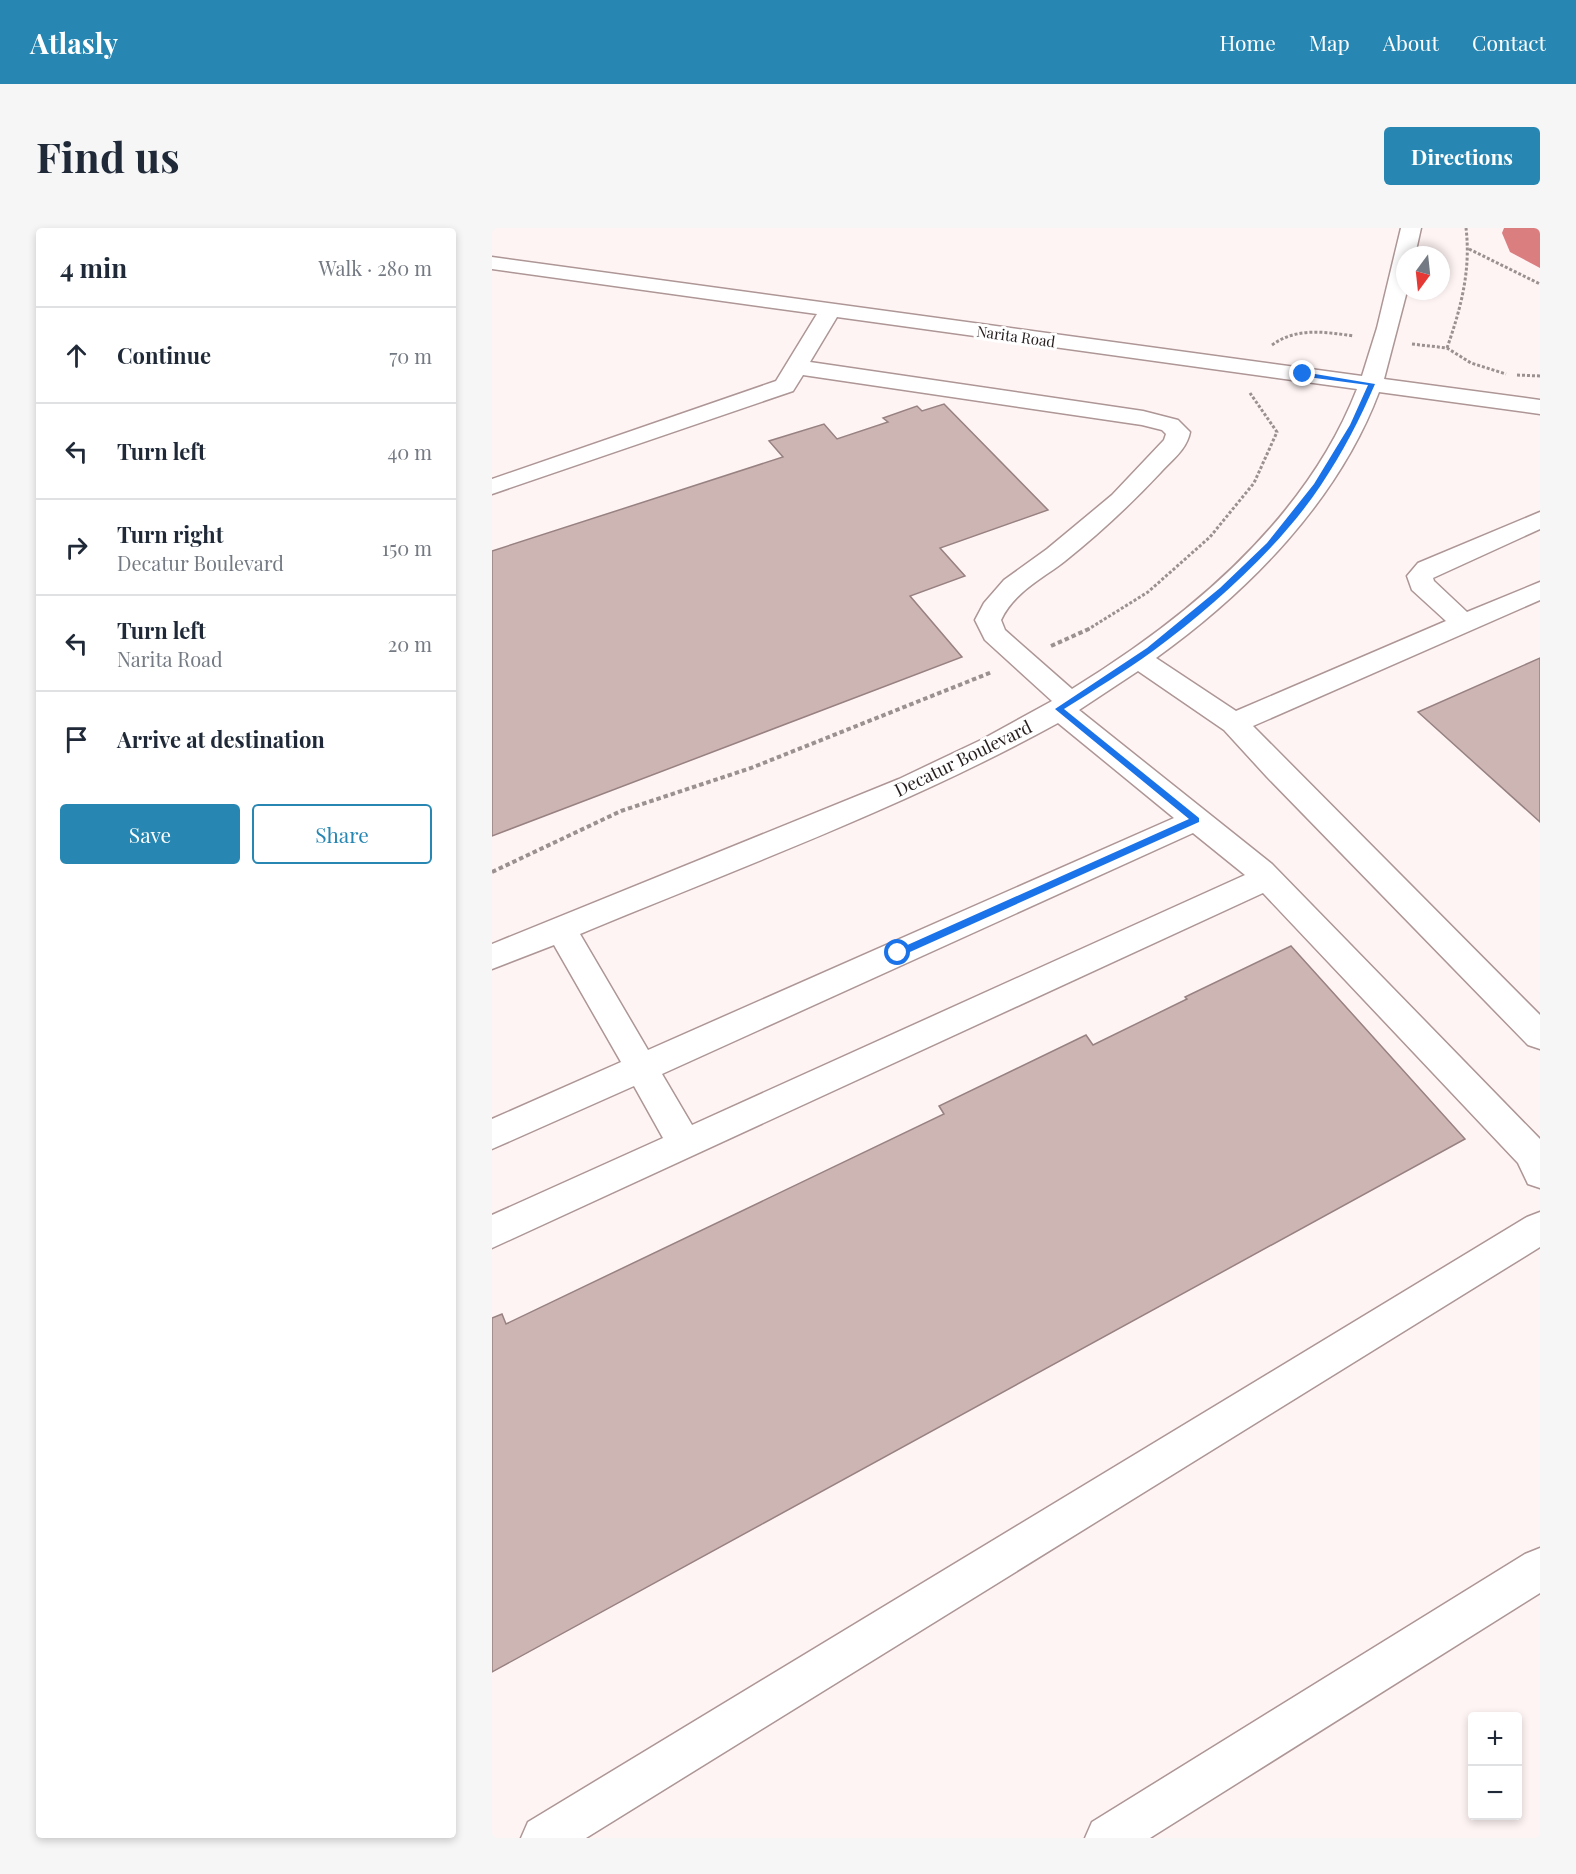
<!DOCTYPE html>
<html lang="en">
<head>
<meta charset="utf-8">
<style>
  :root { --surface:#fff; --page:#f6f6f7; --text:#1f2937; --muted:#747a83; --line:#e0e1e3; --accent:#2787b2 }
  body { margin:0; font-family:"Playfair Display",serif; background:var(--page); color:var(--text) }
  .controls { position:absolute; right:18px; bottom:18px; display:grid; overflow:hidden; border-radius:6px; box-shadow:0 3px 9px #0003 }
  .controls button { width:54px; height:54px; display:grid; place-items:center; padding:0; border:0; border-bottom:2px solid var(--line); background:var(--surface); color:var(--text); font:30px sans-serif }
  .compass { position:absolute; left:904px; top:18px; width:54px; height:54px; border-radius:50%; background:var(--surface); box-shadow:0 3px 9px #0003; rotate:195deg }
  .stop { position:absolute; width:18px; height:18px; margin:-14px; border:4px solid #1a73e8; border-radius:50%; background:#fff }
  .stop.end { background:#1a73e8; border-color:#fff; box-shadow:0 2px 6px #0008 }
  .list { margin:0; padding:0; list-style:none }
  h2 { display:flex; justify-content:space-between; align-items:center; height:78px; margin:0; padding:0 24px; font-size:26px }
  h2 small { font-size:20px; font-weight:400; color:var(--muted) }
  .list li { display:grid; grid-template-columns:39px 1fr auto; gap:18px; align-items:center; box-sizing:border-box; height:96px; padding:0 24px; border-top:2px solid var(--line) }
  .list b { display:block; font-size:22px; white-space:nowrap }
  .list p { margin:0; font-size:20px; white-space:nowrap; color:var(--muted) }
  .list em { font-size:20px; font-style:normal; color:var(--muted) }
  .actions { display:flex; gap:12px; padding:18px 24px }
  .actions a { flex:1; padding:14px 0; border:2px solid var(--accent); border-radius:6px; text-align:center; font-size:21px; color:var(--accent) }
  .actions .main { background:var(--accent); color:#fff }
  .icon { flex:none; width:33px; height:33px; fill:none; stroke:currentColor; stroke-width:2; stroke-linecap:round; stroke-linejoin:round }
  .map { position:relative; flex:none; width:1048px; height:1610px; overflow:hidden; border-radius:6px }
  header { display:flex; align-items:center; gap:36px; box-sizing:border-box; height:84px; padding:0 30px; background:var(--accent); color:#fff }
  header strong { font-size:28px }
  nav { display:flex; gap:33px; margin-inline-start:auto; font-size:21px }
  .intro { display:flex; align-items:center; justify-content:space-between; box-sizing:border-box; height:144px; padding:0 36px }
  h1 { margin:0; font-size:42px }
  .button { padding:15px 27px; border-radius:6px; background:var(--accent); color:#fff; font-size:21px; font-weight:700 }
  main { display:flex; gap:36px; padding:0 36px }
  aside { flex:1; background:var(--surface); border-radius:6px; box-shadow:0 3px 9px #0003 }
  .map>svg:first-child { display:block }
  .water { fill:#db7e80 }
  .building { fill:#cdb5b4; stroke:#988181; stroke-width:1.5 }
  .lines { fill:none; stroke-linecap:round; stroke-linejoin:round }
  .minor-casing { stroke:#ad9695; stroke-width:3 }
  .path-far1 { stroke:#9b9191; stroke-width:3; stroke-dasharray:3 2; stroke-linecap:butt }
  .path { stroke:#9b9191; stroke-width:4; stroke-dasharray:4.5 3; stroke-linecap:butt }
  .minor { fill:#fff; fill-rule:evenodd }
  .route { fill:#1a73e8 }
  .labels { text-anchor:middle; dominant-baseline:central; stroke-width:6; stroke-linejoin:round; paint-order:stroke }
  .far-street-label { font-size:15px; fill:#271e1e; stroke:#fff }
  .street-label { font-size:18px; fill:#271e1e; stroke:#fff }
</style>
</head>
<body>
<header>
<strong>Atlasly</strong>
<nav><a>Home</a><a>Map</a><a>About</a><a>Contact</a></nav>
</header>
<div class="intro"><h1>Find us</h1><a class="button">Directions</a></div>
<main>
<aside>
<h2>4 min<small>Walk · 280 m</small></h2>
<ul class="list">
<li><svg class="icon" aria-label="ahead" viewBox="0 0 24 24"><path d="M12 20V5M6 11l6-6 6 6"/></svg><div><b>Continue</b></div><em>70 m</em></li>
<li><svg class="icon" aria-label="left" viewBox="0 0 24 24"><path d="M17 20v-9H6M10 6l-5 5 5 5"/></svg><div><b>Turn left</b></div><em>40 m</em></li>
<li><svg class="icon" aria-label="right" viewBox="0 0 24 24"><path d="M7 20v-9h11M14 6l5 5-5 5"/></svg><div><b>Turn right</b><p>Decatur Boulevard</p></div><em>150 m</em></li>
<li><svg class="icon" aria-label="left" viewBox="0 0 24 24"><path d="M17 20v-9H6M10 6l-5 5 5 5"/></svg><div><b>Turn left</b><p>Narita Road</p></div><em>20 m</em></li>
<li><svg class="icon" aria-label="arrive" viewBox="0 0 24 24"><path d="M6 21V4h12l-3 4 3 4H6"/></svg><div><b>Arrive at destination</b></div></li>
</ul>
<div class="actions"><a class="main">Save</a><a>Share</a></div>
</aside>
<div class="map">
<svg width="1048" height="1610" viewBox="0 0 1048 1610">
  <rect width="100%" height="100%" fill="#fff4f4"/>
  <path class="water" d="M1012 0H1048V40L1018 24 1010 5Z"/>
  <path class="building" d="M452 176 556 282 448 320 473 348 418 368 470 429 0 608V323L291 229 277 213 332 196 345 211 396 194 391 190 425 178 430 183Z
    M1048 430V594L926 484Z
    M799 718 973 911 0 1444V1090L10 1086 14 1096 452 886 447 878 594 807 601 817 695 771 693 769Z"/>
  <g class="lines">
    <g class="minor-casing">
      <path id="minor" d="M909 0H929L923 27H913V63H915L892 151 1048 172V186L887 164C846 273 757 363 664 430L744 483 954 393 920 362 915 348 926 335 1048 284V301L941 350 942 353 975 384 1048 354V372L761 498 1048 787V821L1036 817 775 549 732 502 646 443 587 482 780 636 1048 911V960L1036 956 1026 935 771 665 0 1020V987L171 910 142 858 0 921V891L129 834 62 717 0 741V716L407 551 489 512 560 473 493 412 483 392 492 375 512 352 555 321 620 267 672 212 674 206 670 202 650 197 311 147 301 163 0 266V251L284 153 325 86 0 41V29L870 148 885 100ZM345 89 865 161C814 292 697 389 580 461L513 402 509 392C522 364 550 351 573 333 607 306 639 276 669 244 680 232 695 221 698 204L686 192 651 183 318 134ZM566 495 682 590 156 822 88 706C249 639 413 579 566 495ZM701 605 753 647 200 897 170 846Z
        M1048 984V1019L94 1610H29L36 1594 1035 989Z
        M1048 1320V1365L658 1610H593L600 1594 1033 1326Z"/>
    </g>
    <path class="path-far1" d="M977 21 1048 56
      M920 116 955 120 979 135 1014 146
      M780 117C805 99 833 104 862 108
      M955 120C969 80 979 42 974 0
      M1025 147 1048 148
      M595 402 656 364 718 309 762 255 785 204 758 165"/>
    <path class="path" d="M559 418 599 400
      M0 644 129 583 259 540 500 444"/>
    <use href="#minor" class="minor"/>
  </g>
  <path class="route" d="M811 144 883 156C868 191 851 224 829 257 788 319 720 379 661 423 632 444 602 462 572 481L707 590V594L409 728H402V723L697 591 563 481 655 420 728 360 775 315 822 256 858 197 876 157 808 148Z"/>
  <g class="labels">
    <g class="far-street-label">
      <text transform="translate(524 108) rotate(8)">Narita Road</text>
    </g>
    <g class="street-label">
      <text transform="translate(471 530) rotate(-26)">Decatur Boulevard</text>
    </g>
  </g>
</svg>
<div class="controls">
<button>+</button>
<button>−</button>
</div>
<svg class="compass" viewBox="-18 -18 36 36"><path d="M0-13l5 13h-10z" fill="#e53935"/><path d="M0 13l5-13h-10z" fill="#747a83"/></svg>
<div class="stop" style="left:406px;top:725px"></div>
<div class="stop end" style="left:811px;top:146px"></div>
</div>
</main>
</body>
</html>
